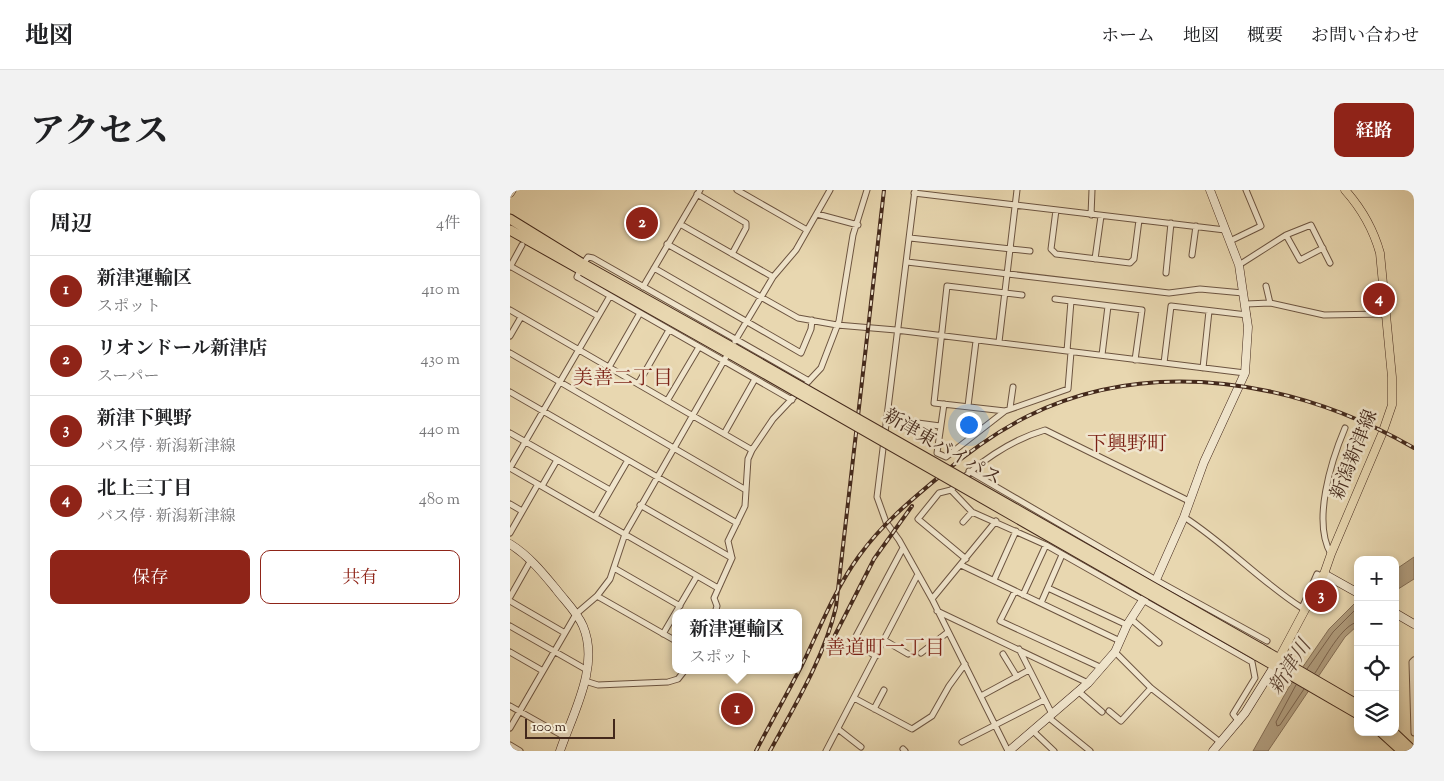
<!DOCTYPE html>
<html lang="ja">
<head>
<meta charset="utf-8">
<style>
  :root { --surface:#fff; --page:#f2f2f2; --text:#202124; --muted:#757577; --line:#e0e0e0; --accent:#8f2418 }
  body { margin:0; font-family:"Sorts Mill Goudy","Noto Serif JP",serif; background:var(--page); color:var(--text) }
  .controls { position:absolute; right:15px; bottom:15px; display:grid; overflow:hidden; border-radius:10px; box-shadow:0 2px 8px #0003 }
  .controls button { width:45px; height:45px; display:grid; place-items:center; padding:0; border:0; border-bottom:1px solid var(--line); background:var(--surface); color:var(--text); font:25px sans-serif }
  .scale { position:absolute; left:15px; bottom:12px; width:90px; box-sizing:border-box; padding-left:5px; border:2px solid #43281b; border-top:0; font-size:14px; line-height:18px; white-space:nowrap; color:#43281b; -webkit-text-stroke:4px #f0e5cc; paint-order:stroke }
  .you { position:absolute; left:458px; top:234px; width:18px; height:18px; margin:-12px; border:4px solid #fff; border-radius:50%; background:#1a73e8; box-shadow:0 0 0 8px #1a73e833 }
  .badge { display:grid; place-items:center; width:32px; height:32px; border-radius:50%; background:var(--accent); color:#fff; font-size:16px; font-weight:700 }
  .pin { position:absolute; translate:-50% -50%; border:2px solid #fff; box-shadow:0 1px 5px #0006 }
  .popup { position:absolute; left:162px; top:419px; width:130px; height:65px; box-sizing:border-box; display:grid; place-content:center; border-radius:10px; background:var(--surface); filter:drop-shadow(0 1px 4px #0005); font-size:16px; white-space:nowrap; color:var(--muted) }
  .popup b { font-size:19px; color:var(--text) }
  .popup::after { content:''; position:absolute; left:50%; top:100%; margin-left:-10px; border:10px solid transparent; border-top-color:var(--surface) }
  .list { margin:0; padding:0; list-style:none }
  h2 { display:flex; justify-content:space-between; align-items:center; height:65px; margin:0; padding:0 20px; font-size:21px }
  h2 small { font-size:16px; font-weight:400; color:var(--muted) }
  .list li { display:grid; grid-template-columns:32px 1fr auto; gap:15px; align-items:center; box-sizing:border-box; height:70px; padding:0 20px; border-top:1px solid var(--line) }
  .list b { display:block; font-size:19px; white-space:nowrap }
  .list p { margin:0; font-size:16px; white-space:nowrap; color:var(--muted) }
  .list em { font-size:16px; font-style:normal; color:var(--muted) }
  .actions { display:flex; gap:10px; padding:15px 20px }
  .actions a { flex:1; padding:11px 0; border:1px solid var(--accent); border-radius:10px; text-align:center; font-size:18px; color:var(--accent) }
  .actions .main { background:var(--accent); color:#fff }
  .icon { flex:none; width:28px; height:28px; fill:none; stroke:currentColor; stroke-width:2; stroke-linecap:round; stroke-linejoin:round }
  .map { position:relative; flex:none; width:904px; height:561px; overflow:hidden; border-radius:10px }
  header { display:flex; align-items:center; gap:30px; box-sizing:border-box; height:70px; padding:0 25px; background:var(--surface); border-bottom:1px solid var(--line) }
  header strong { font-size:24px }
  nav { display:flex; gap:28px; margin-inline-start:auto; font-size:18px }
  .intro { display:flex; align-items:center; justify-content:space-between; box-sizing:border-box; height:120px; padding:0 30px }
  h1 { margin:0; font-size:35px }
  .button { padding:12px 22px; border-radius:10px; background:var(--accent); color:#fff; font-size:18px; font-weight:700 }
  main { display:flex; gap:30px; padding:0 30px }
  aside { flex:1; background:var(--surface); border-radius:10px; box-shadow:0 2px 8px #0003 }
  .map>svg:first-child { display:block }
  .water { fill:#b09c7d; stroke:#846e56 }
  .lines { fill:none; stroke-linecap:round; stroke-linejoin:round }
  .shore { stroke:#7a624c; stroke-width:1 }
  .street-casing { stroke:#6c5440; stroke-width:7 }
  .secondary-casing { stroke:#43281b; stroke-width:9 }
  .primary-casing { stroke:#43281b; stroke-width:9 }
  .highway-casing { stroke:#43281b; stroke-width:11 }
  .street { stroke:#f0e5cc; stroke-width:5 }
  .secondary { stroke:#f0e5cc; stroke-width:8 }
  .primary { stroke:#e8d7b0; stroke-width:8 }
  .highway { stroke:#e8d7b0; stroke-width:9 }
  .rail-casing { stroke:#43281b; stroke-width:4 }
  .rail { stroke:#f0e5cc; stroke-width:2; stroke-dasharray:5.5; stroke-linecap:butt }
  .highway-bridge-casing { stroke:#43281b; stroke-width:11; stroke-linecap:butt }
  .highway-bridge { stroke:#e8d7b0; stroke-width:9 }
  .labels { text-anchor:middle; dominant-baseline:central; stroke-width:5; stroke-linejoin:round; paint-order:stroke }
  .street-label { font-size:19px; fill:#43281b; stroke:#f0e5cc }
  .neighbourhood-label { font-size:20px; fill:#7a1f14; stroke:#f0e5cc }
  .water-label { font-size:20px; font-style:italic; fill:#5e4534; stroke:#f0e5cc }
</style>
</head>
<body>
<header>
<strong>地図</strong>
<nav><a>ホーム</a><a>地図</a><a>概要</a><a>お問い合わせ</a></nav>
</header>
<div class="intro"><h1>アクセス</h1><a class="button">経路</a></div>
<main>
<aside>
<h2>周辺<small>4件</small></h2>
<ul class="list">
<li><span class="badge">1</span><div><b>新津運輸区</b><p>スポット</p></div><em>410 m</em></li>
<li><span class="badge">2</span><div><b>リオンドール新津店</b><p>スーパー</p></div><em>430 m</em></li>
<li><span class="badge">3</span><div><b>新津下興野</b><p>バス停 · 新潟新津線</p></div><em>440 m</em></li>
<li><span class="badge">4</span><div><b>北上三丁目</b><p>バス停 · 新潟新津線</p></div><em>480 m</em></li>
</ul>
<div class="actions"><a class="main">保存</a><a>共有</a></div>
</aside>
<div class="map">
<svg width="904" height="561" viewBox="0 0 904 561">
  <rect width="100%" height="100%" fill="#e8d7b0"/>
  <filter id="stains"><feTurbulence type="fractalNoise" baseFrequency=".004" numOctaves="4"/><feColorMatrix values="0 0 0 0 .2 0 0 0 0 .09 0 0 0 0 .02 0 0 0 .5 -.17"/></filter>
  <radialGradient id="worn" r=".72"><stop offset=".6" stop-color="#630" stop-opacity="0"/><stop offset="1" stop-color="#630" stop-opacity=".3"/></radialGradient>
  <path class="water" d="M904 367V389L885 401V380Z
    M848 410V435L835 447 758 561H743L779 497 819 439Z"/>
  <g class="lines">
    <path class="shore" d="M797 479 823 442 848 417
      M805 483C814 470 832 434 848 432
      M786 495 766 532 767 536 770 535 794 499"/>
    <g class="street-casing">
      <path id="street" d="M227 0 297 40
        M405 0 367 307 376 332 389 350 422 409 498 561
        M404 3 715 40
        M187 4 236 33V38L222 64
        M546 20 541 59 546 64 620 73 624 69 629 30
        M307 24 348 35
        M581 25 582 0
        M170 34 263 87
        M776 45 790 70 813 58
        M400 48 520 61
        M720 51 751 36 736 0
        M157 54 288 128 327 135 386 140 735 183
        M682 65 686 36
        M585 69 591 26
        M397 72 659 103 690 99 733 103
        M73 74 78 67 83 68 299 191
        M729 75 776 45 801 35 820 73
        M0 76 88 126
        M0 77 12 55
        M144 78 291 163 301 139 302 130
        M70 80 67 87 69 88 282 210
        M656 83 661 33
        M756 96 760 113
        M133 97 190 0
        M512 105 437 96 424 213 495 221 558 199 561 162
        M545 109 561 111
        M736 114 760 113 814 125 876 124
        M0 120 242 260
        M0 146 11 127
        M225 151 263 87 286 60 320 0
        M489 152 507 0
        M557 161 561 111 632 120 625 170
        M0 163 236 300
        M592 165 598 116
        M654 173 661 116 737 125
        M99 177 130 123
        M693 178 699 121
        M128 194 159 140
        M0 202 227 333
        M157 211 189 157
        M434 214 427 263 436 267 495 221
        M458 216 466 151
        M500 218 503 197
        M378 229 430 236
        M0 243 100 300
        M214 244 245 189
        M0 278 208 398
        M0 278 100 106
        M459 281 646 390 757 451
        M32 296 47 270
        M441 300 429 303 408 329 456 369
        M679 311 535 240C500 250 466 274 441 300L462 322 536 355 742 472 745 488 723 524 729 532
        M0 314 12 321
        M130 315 222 368
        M85 327 118 270
        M674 327C716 354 750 391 792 418L807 384 813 387
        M453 332 462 322
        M0 343 28 294
        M821 364C802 332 821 271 835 238
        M451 375 610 451
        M104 378 170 416
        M484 390 506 341
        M538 398 617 435
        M505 401 490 431 592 478
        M513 405 536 355
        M87 406 166 451
        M0 407 21 370
        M422 409 486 331
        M0 411 55 443
        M531 413 552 365
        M427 421 578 493
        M205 423 207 416 204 408 222 368 218 351 235 316 238 269 242 260 263 229 311 178 329 131 343 45 357 0
        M621 429 649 453
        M0 436 77 480
        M153 444 187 386
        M374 450 398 464
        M509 459 542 524
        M0 462 33 481
        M605 462 641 498 710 552
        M411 463 438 442
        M493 464 507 487
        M366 466 344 454V450L393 358
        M904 470 902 472 904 543
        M75 491 88 495 158 492 168 489 175 480
        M568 501 592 522
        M471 506 519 480
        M344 508 402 539 422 526 439 496 455 474
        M0 516 55 547
        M364 519 374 500
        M599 521 611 531 641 498
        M538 527 580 561
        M0 538 66 424 87 406 100 389 115 344 216 167
        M328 539 351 557
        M523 541 544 561
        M452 552 534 510
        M0 555 10 561
        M393 559 395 561
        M316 561 407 386"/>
    </g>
    <g class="secondary-casing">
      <path id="secondary" d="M0 3 2 0
        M0 354C19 366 32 382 46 399 55 411 67 422 73 436 90 476 63 523 50 561
        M814 384 848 403
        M885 423 904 434
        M499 561 578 493 605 462 617 435 646 390 674 327 694 272 735 183 738 137 729 75 700 0
        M703 561 735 523 765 475"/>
    </g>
    <g class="primary-casing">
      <path id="primary" d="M766 474 814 384 821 364 872 244 882 215V187L870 63C863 38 852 19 835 0"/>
    </g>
    <g class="highway-casing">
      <path id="highway" d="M0 29 73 74 225 159
        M0 40 222 165
        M750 458 848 515
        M746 465 848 524
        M871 542 892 561
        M883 542 903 561"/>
    </g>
    <use href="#street" class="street"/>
    <use href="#secondary" class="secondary"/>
    <use href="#primary" class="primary"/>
    <use href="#highway" class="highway"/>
    <g class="rail-casing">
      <path id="rail" d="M323 449 364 369 402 316
        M246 561C261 532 277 504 292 475 310 438 325 399 349 366 372 334 400 311 430 286 457 263 486 242 518 226 642 165 788 191 904 258
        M260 561C285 515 314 468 326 417L374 0"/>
    </g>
    <use href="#rail" class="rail"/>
    <g class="highway-bridge-casing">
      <path id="highway-bridge" d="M225 159 750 458
        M222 165 746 465"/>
    </g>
    <use href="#highway-bridge" class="highway-bridge"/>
  </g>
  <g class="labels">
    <g class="street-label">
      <text transform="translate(432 258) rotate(30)">新津東バイパス</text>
      <text transform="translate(845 265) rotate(-68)">新潟新津線</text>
    </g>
    <g class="neighbourhood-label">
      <text x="113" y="189">美善二丁目</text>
      <text x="617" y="255">下興野町</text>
      <text x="375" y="459">善道町一丁目</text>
    </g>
    <g class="water-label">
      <text transform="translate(781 478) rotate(-57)">新津川</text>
    </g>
  </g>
  <rect width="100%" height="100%" filter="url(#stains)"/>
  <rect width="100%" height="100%" fill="url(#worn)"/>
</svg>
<div class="controls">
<button>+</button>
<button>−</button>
<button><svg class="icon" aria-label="locate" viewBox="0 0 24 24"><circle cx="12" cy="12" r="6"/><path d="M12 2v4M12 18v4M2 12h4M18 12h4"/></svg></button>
<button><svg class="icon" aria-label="layers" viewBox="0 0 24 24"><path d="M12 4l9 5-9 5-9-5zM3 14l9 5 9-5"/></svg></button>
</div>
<div class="scale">100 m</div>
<div class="you"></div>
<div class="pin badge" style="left:227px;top:519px">1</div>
<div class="popup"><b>新津運輸区</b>スポット</div>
<div class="pin badge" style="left:132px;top:33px">2</div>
<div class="pin badge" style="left:811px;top:406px">3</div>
<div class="pin badge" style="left:869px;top:109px">4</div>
</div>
</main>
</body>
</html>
